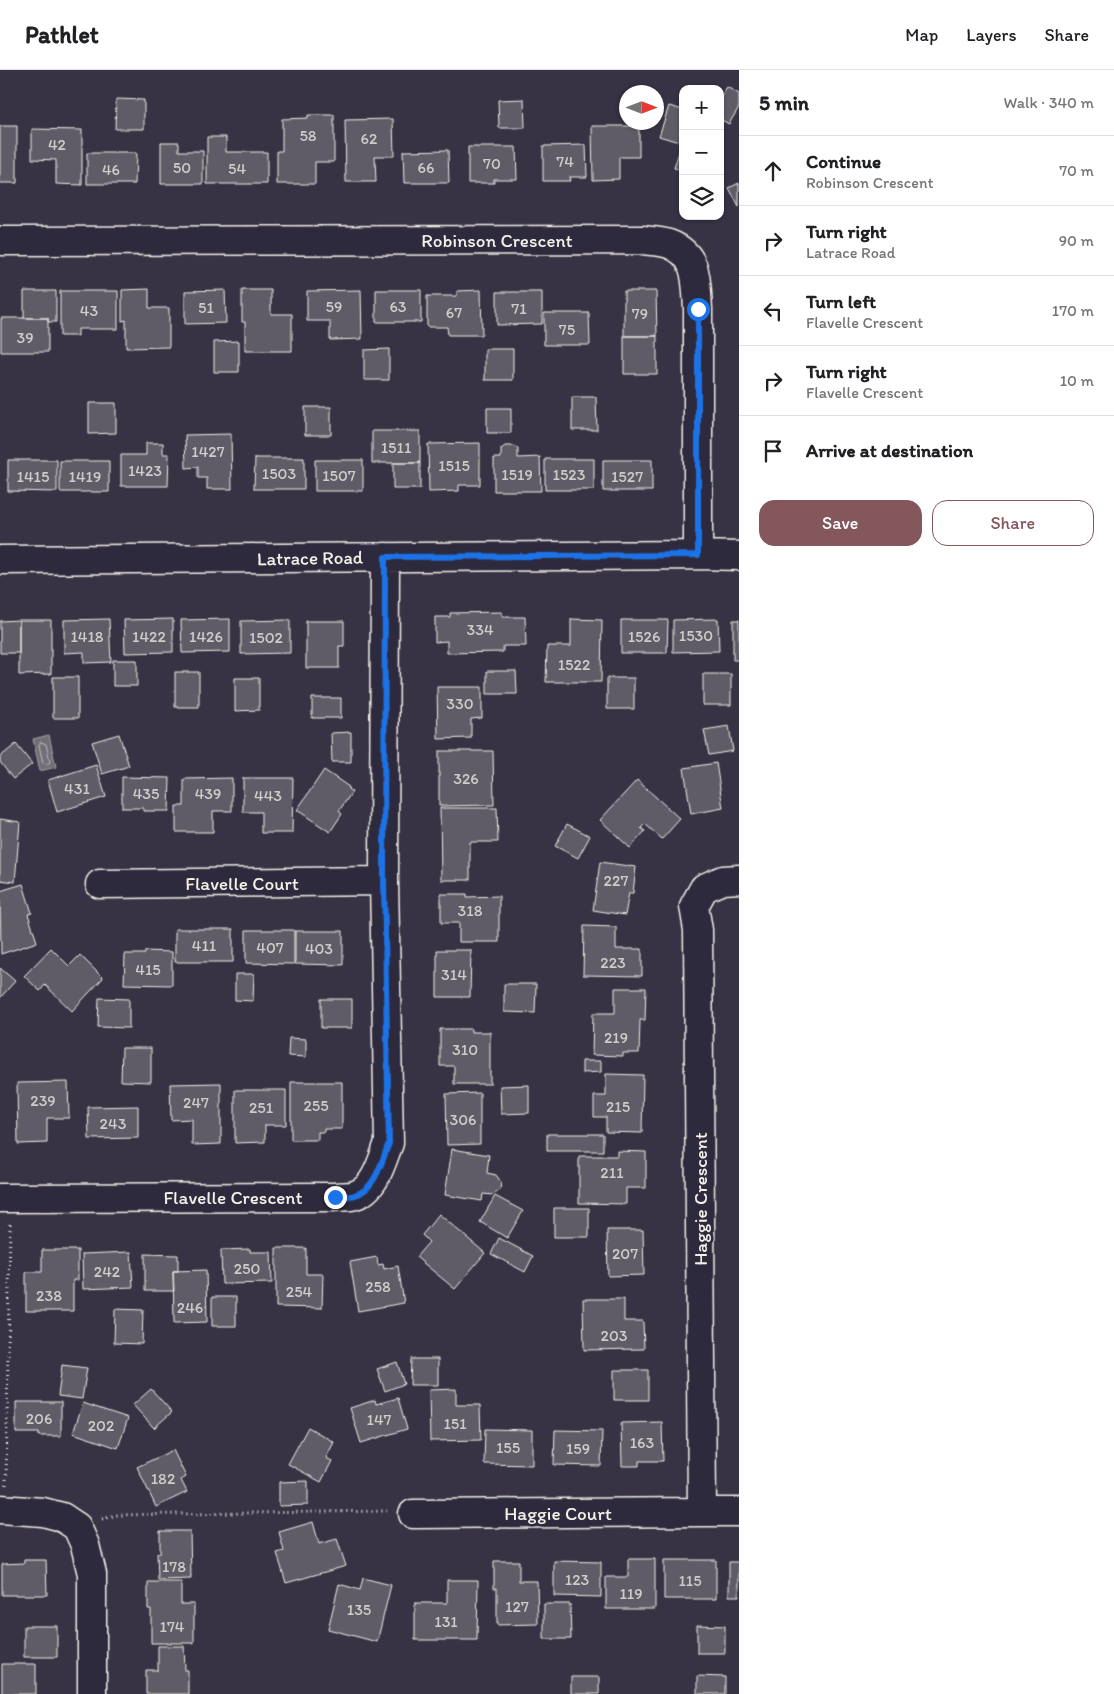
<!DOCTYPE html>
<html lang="en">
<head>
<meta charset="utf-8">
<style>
  :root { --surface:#fff; --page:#f6f6f6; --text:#202124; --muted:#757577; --line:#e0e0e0; --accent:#84575d }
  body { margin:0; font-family:Itim,sans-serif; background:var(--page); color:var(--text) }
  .controls { position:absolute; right:15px; top:15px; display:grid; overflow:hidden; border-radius:10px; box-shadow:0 1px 4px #0004 }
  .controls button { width:45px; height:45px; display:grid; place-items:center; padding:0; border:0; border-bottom:1px solid var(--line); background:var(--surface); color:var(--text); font:25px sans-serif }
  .compass { position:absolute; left:619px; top:15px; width:45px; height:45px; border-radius:50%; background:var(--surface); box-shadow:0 1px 4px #0004; rotate:90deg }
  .stop { position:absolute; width:15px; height:15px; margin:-11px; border:4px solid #1a73e8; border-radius:50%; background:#fff }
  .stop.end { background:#1a73e8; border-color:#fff; box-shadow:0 1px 5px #0008 }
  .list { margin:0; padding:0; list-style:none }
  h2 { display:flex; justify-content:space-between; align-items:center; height:65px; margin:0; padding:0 20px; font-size:21px }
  h2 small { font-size:16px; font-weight:400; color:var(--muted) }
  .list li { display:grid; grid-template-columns:32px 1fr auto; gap:15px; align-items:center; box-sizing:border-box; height:70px; padding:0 20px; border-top:1px solid var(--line) }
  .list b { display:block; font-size:19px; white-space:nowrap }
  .list p { margin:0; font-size:16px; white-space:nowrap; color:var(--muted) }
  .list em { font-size:16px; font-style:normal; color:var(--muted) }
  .actions { display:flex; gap:10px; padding:15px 20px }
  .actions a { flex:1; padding:11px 0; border:1px solid var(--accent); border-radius:15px; text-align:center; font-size:18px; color:var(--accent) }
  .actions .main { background:var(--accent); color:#fff }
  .icon { flex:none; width:28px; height:28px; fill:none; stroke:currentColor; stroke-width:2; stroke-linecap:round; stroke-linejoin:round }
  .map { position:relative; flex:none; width:739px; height:1624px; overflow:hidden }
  header { display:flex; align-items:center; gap:30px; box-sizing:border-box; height:70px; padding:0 25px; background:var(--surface); border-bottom:1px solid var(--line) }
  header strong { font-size:24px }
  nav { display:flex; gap:28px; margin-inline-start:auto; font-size:18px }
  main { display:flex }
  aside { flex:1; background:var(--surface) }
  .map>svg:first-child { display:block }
  .water { fill:#726e77; stroke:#a6a2a4 }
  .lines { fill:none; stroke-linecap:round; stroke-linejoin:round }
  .shore { stroke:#c0bdbb; stroke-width:1 }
  .building { fill:#5f5c67; stroke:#f4f1e8 }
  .minor-casing { stroke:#f4f1e8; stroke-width:31 }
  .path { stroke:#f4f1e8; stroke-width:3; stroke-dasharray:1 4; stroke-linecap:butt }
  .minor { stroke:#2f2a3d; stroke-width:28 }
  .route { stroke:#1a73e8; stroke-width:6 }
  .labels { text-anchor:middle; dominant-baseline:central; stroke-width:5; stroke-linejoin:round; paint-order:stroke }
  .number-label { font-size:16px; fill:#cfccc8 }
  .street-label { font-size:19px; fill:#f4f1e8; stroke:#2f2a3d }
</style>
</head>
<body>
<header>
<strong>Pathlet</strong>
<nav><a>Map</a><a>Layers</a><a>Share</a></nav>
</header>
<main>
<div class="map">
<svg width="739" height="1624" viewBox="0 0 739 1624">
  <rect width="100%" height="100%" fill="#373244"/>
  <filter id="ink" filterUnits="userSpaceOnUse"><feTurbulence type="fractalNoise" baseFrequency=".02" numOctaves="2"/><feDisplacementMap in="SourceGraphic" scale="10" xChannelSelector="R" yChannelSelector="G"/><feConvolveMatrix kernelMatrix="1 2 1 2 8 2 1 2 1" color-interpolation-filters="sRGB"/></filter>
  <g filter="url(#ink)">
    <path class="water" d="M49 665 56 697 40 701 33 669Z"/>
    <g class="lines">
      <path class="shore" d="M41 672 46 674 50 692 48 694 43 693 39 675Z"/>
    </g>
    <path class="building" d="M727 17 739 24V37L729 54 720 49V29Z
      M116 29 144 30V59H115Z
      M524 29 525 58H499L498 30Z
      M669 36 683 40V101L674 98 682 73 659 66Z
      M308 45H334V92H315V114H277V81H282V49L308 48Z
      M393 49 394 86H375L376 112H346L345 50Z
      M0 56H17V113H0Z
      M592 56H639V87H619V109L593 110Z
      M32 59 82 60V115L56 114V90L32 89Z
      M207 67H226V82H267V114H207Z
      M161 72H179V81H203V114H161Z
      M586 75 587 107H569L570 111H543V76Z
      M468 77H516L517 109H494V113H468Z
      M448 80 449 113H404L403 81Z
      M87 83H136L135 114H87Z
      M739 113V137L729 118Z
      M149 219V238H169V277L126 278V250L122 251V220Z
      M225 220 226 253 185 254V221Z
      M242 220H271V244H292V281H245V252H242Z
      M361 220 362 269 330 270V251H307V221Z
      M376 220H421V252H376Z
      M481 220 482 265H448L447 257H427V226H457V221Z
      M24 221H56V252H48V248H24Z
      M60 221H118V259H78V266H60Z
      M624 221H656L657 266H624Z
      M497 222H542V254L497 255Z
      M544 243H589L590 275H544Z
      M1 248H48V282H1Z
      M624 266H657V304H624Z
      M239 271V302H214V272Z
      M389 279V310H364V280Z
      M485 279H513V310H485Z
      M572 327H596L597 360H572Z
      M89 333H116V363L89 364Z
      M305 337H331V365H305Z
      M487 338H511V363H487Z
      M372 361H420V393H372Z
      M231 364 232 419H207V408H198V397L186 398 185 365Z
      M146 373H163V384H169L168 416H121V385H146Z
      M480 373V415H459V421L429 422 428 374Z
      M505 376H514L518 379V388L540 387 541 421H494V388H501V379Z
      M255 388H304V419H254Z
      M545 389H594V420H545Z
      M8 390H57V422L8 421Z
      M315 390H363V421H315Z
      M603 390H652V421H603Z
      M60 391H109V422H60Z
      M393 393H420V419H393Z
      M502 542V547H525L526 576H503V582L447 583V571L435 572V547H450V543Z
      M109 549 111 592 84 593V582L64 583V550Z
      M173 549V582L125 583 124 550Z
      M230 549V582L182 583 181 550Z
      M571 549 602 550 601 612H546L547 576H571Z
      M718 549 719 581 673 582V550Z
      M19 550H51V604L19 605Z
      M19 550V583H0V551Z
      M290 550V583L241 584V551Z
      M621 550H668L667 583H621Z
      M733 550H739V590H733Z
      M306 551H344V576H339V598H306Z
      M113 590H137V616H113Z
      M487 601H516L517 624H487Z
      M175 602H199V637H175Z
      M703 604H731V635H703Z
      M53 607H78V648H53Z
      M235 608H259V640L235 641Z
      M607 608H634V639H607Z
      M437 617H482V648L471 649V668L438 669Z
      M312 628H341V648H312Z
      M729 656 733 681 709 685 704 660Z
      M351 662V692H332L331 663Z
      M119 664 129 696 102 704 92 672Z
      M16 674 32 694 13 709 0 692V687Z
      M439 681H493L494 735 439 736Z
      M716 693 723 738 691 744 684 698Z
      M96 695 106 727 57 742 48 710Z
      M324 700 349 717 348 719 352 722 339 741 342 744 330 762 297 740Z
      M122 707 170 708 169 741H143V738H122Z
      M232 708V741H213V762H176V736H184V709Z
      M243 708H293L292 763H261V742H243Z
      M637 710 680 749 662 769 645 754 641 758 645 761 630 778 600 750Z
      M440 738H497L498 772H470V810H441Z
      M0 749 20 752 15 812 0 810Z
      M567 754 590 766 578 788 555 776Z
      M600 792 636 797 633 823H629L625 845 593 840Z
      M23 814 32 843 28 844 37 872 1 884 0 821Z
      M441 824H467V827L499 826V872H459V853H441Z
      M584 856 616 857V879H642V906L583 905Z
      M175 859H233V892H175Z
      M246 860H294V894L246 893Z
      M295 861H343V895L295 894Z
      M51 878 69 896 80 885 103 908 72 941 45 915 40 921 24 906Z
      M437 880H471L470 927H437Z
      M145 881 172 882V915L124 914 125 884H145Z
      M0 898 15 911 0 928Z
      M235 904H254L253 931 235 930Z
      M504 914H536L535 943 504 942Z
      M615 918H646L645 950H640L639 983H623V986L592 985 593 943H615Z
      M99 928 129 929V958L98 957Z
      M321 929H352V958H321Z
      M440 959H471V962H490V1014H454V996H440Z
      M289 968 306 969V987L288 986Z
      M122 978H151V1012L121 1011Z
      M582 991H601V1002L582 1003Z
      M606 1004 643 1005 642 1063 606 1062V1047H594V1026H606Z
      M68 1012 69 1048H47V1073L18 1074 17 1013Z
      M291 1012H342V1059H324V1062H318V1070H291Z
      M221 1013V1074L192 1075V1049L171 1050 170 1014Z
      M529 1015V1043L501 1044 500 1016Z
      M235 1020H286V1055H265V1072L235 1073Z
      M480 1023V1074L447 1075 446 1024Z
      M138 1036V1068L89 1069 88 1037Z
      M547 1064H603V1081H547Z
      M452 1079 489 1085 487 1103 496 1105 501 1112 500 1120 493 1125 483 1124 482 1131 445 1125Z
      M617 1081 646 1082V1118H626V1134L579 1133V1086H617Z
      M495 1126 523 1141 507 1168 480 1152Z
      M554 1138H589V1167H554Z
      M439 1144 485 1183 455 1219 416 1187 429 1172 422 1165Z
      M607 1160H643L644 1205 608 1206Z
      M499 1168 533 1186 525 1202 491 1184Z
      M276 1178H306V1204H323L322 1238 276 1237Z
      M250 1179V1182H271L272 1213 222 1214 221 1180Z
      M42 1180H78V1210H73V1241H26V1202H42Z
      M131 1182 133 1217 83 1219 82 1184Z
      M145 1184 178 1185V1201H173L174 1221H145Z
      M377 1187 378 1195 383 1194 384 1199 398 1196 404 1233 358 1241 350 1192Z
      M206 1200 207 1252 174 1253 173 1201Z
      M212 1227H236V1256H212Z
      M583 1229H624V1251H643L644 1279 584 1280Z
      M115 1239 143 1240 142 1274 114 1273Z
      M411 1289H438V1315H410Z
      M397 1292 404 1314 385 1321 377 1299Z
      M62 1295 87 1298 82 1329 58 1326Z
      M614 1300H648V1330H614Z
      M151 1319 172 1342 154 1358 133 1335Z
      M456 1319V1335H480L481 1370 430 1371 429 1320Z
      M398 1328 407 1359 361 1373 350 1338 375 1330 376 1334Z
      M16 1332H61V1366H39V1363H16Z
      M83 1333 128 1348 118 1378 73 1363Z
      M662 1352 663 1391H639V1396H622L621 1353Z
      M308 1357 334 1372 326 1388 332 1391 321 1412 288 1394Z
      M485 1359 532 1360V1395L484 1394Z
      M555 1360 602 1361 601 1396 554 1395Z
      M173 1380 186 1407 181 1410 187 1422 156 1437 137 1397Z
      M308 1411V1435L279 1436V1412Z
      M313 1452 319 1474 337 1469 346 1496 286 1513 277 1483 284 1481 279 1462Z
      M160 1461H190L191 1509 158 1510 157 1483H160Z
      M628 1489H655V1539H606V1507H628Z
      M24 1490H46L47 1525H2V1494L24 1493Z
      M664 1490H716V1529H664Z
      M494 1491H519V1511H537L538 1554 497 1555V1518H494Z
      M554 1491 601 1492V1527L554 1526Z
      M729 1492H739V1526H729Z
      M363 1508 391 1515 377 1572 328 1559 339 1514 360 1520Z
      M447 1510H478L477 1570H415V1533H447Z
      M148 1512H181V1534H194V1573H151V1539H148Z
      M544 1534H570L571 1569H544Z
      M697 1555 725 1556V1583H697Z
      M24 1556H57V1587H24Z
      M158 1576H184L185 1600H188V1624H146V1600H158Z
      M2 1594H36V1624H2Z
      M697 1606 725 1607V1624H697Z
      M571 1607H599V1624H571Z"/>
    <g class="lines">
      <g class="minor-casing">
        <path id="minor" d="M0 171 642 170C650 171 661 171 669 174 699 185 696 212 698 239V485
          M0 490 698 485 739 486
          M739 809 723 810 704 818 694 836 698 860 702 1442H739
          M100 814 384 811
          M0 1128 335 1127C342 1126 350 1127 355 1125 376 1119 382 1090 389 1073L384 811 385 487
          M0 1439 43 1442 62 1447 77 1457 85 1475 92 1504V1624
          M413 1444 702 1442"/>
      </g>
      <path class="path" d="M6 1415 10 1154
        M102 1449 116 1445 387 1441"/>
      <use href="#minor" class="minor"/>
    </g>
  </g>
  <g class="lines" filter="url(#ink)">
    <path class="route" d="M335 1127C342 1126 350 1127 355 1125 376 1119 382 1090 389 1073L384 811 385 487 698 485V239"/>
  </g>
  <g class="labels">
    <g class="number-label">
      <text x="308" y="65">58</text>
      <text x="369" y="68">62</text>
      <text x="57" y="74">42</text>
      <text x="565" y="91">74</text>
      <text x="492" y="93">70</text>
      <text x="182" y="97">50</text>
      <text x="426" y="97">66</text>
      <text x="237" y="98">54</text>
      <text x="111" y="99">46</text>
      <text x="334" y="236">59</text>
      <text x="398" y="236">63</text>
      <text x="206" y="237">51</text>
      <text x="519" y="238">71</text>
      <text x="89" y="240">43</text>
      <text x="454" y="242">67</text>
      <text x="640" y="243">79</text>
      <text x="567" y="259">75</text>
      <text x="25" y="267">39</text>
      <text x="396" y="377">1511</text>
      <text x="208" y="381">1427</text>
      <text x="454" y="395">1515</text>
      <text x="145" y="400">1423</text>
      <text x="279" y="403">1503</text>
      <text x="517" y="404">1519</text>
      <text x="569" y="404">1523</text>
      <text x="339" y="405">1507</text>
      <text x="33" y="406">1415</text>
      <text x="85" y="406">1419</text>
      <text x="627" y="406">1527</text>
      <text x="480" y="559">334</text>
      <text x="696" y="565">1530</text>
      <text x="87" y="566">1418</text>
      <text x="149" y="566">1422</text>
      <text x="206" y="566">1426</text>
      <text x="644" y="566">1526</text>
      <text x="266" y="567">1502</text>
      <text x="574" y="594">1522</text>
      <text x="460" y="633">330</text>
      <text x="466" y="708">326</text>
      <text x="77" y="718">431</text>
      <text x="146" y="723">435</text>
      <text x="208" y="723">439</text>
      <text x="268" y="725">443</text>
      <text x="616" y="810">227</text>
      <text x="470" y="840">318</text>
      <text x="204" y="875">411</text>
      <text x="270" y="877">407</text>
      <text x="319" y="878">403</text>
      <text x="613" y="892">223</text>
      <text x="148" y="899">415</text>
      <text x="454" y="904">314</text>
      <text x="616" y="967">219</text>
      <text x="465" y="979">310</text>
      <text x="43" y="1030">239</text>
      <text x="196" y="1032">247</text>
      <text x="316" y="1035">255</text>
      <text x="618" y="1036">215</text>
      <text x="261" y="1037">251</text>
      <text x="463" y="1049">306</text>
      <text x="113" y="1053">243</text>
      <text x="612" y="1102">211</text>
      <text x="625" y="1183">207</text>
      <text x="247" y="1198">250</text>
      <text x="107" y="1201">242</text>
      <text x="378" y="1216">258</text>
      <text x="299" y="1221">254</text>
      <text x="49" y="1225">238</text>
      <text x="190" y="1237">246</text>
      <text x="614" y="1265">203</text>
      <text x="39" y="1348">206</text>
      <text x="379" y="1349">147</text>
      <text x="455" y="1353">151</text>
      <text x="101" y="1355">202</text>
      <text x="642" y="1372">163</text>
      <text x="508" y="1377">155</text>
      <text x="578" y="1378">159</text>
      <text x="163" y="1408">182</text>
      <text x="174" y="1496">178</text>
      <text x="577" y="1509">123</text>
      <text x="690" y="1510">115</text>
      <text x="631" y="1523">119</text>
      <text x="517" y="1536">127</text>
      <text x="359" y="1539">135</text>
      <text x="446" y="1551">131</text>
      <text x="172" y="1556">174</text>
    </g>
    <g class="street-label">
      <text x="497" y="170">Robinson Crescent</text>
      <text transform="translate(310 488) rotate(-1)">Latrace Road</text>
      <text x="242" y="813">Flavelle Court</text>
      <text x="233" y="1127">Flavelle Crescent</text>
      <text transform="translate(700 1129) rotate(-90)">Haggie Crescent</text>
      <text x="558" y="1443">Haggie Court</text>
    </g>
  </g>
</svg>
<div class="controls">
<button>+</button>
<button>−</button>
<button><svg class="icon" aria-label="layers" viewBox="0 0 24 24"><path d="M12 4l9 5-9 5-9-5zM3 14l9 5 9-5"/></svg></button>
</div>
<svg class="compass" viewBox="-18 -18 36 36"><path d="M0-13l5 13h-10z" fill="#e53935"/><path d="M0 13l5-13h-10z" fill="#757577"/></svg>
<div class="stop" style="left:698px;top:239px"></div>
<div class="stop end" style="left:335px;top:1127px"></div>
</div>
<aside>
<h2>5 min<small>Walk · 340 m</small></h2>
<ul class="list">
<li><svg class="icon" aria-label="ahead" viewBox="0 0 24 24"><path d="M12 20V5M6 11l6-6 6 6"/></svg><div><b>Continue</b><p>Robinson Crescent</p></div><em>70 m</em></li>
<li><svg class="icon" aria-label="right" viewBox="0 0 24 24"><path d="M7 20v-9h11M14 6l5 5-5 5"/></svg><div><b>Turn right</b><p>Latrace Road</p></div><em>90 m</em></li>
<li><svg class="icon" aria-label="left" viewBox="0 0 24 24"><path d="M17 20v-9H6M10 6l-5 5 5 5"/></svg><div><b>Turn left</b><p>Flavelle Crescent</p></div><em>170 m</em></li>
<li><svg class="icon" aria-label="right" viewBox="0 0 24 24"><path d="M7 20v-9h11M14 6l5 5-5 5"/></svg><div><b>Turn right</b><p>Flavelle Crescent</p></div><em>10 m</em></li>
<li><svg class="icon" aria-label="arrive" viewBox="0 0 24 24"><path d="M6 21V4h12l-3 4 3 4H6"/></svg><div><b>Arrive at destination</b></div></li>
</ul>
<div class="actions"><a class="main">Save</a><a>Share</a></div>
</aside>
</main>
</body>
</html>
